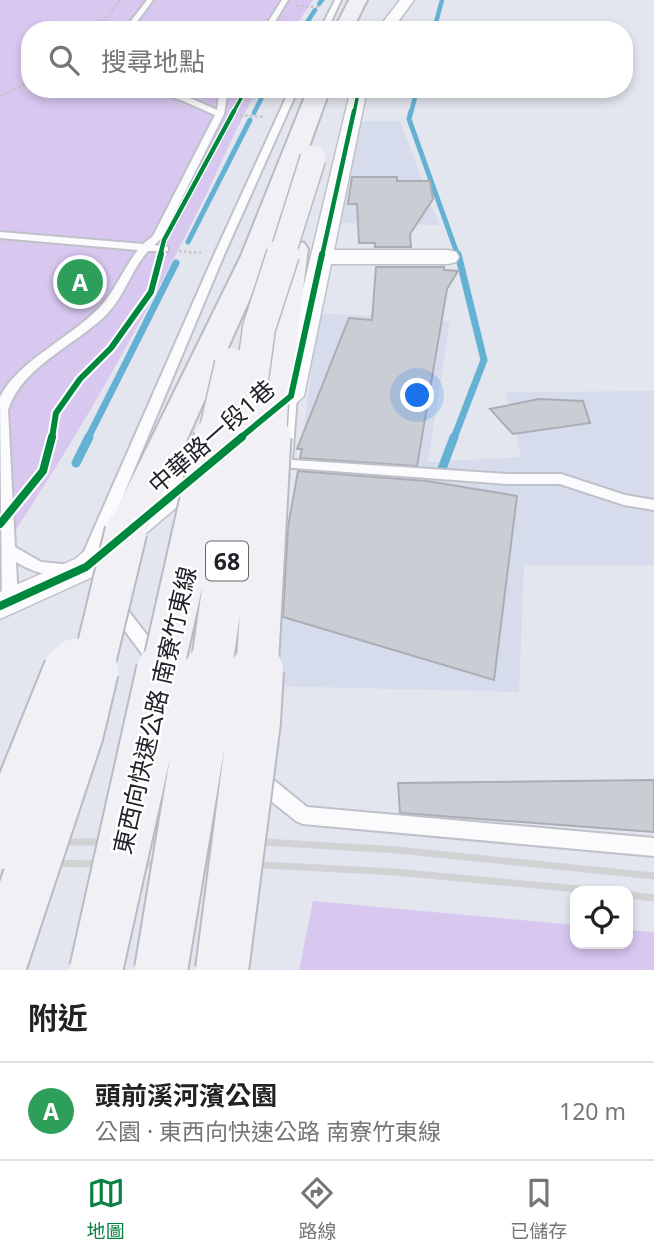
<!DOCTYPE html>
<html lang="zh-TW">
<head>
<meta charset="utf-8">
<style>
  :root { --surface:#fff; --page:#f6f6f6; --text:#222; --muted:#767676; --line:#e0e0e0; --accent:#0b8043 }
  body { margin:0; font-family:"Noto Sans","Noto Sans TC",sans-serif; background:var(--page); color:var(--text) }
  .controls { position:absolute; right:21px; bottom:21px; display:grid; overflow:hidden; border-radius:14px; box-shadow:0 4px 10px #0003 }
  .controls button { width:63px; height:63px; display:grid; place-items:center; padding:0; border:0; border-bottom:2px solid var(--line); background:var(--surface); color:var(--text); font:35px sans-serif }
  .you { position:absolute; left:418px; top:396px; width:24px; height:24px; margin:-18px; border:5px solid #fff; border-radius:50%; background:#1a73e8; box-shadow:0 0 0 10px #1a73e833 }
  .badge { display:grid; place-items:center; width:46px; height:46px; border-radius:50%; background:var(--accent); color:#fff; font-size:23px; font-weight:700 }
  .pin { position:absolute; translate:-50% -50%; border:4px solid #fff; box-shadow:0 2px 7px #0006 }
  .list { margin:0; padding:0; list-style:none }
  h2 { display:flex; justify-content:space-between; align-items:center; height:91px; margin:0; padding:0 28px; font-size:30px }
  h2 small { font-size:23px; font-weight:400; color:var(--muted) }
  .list li { display:grid; grid-template-columns:46px 1fr auto; gap:21px; align-items:center; box-sizing:border-box; height:98px; padding:0 28px; border-top:2px solid var(--line) }
  .list b { display:block; font-size:26px; white-space:nowrap }
  .list p { margin:0; font-size:23px; white-space:nowrap; color:var(--muted) }
  .list em { font-size:23px; font-style:normal; color:var(--muted) }
  .icon { flex:none; width:38px; height:38px; fill:none; stroke:currentColor; stroke-width:2; stroke-linecap:round; stroke-linejoin:round }
  .map { position:relative; flex:none; width:654px; height:970px; overflow:hidden }
  .search { position:absolute; background:var(--surface); box-shadow:0 4px 10px #0003; left:21px; right:21px; top:21px; height:77px; display:flex; align-items:center; gap:18px; box-sizing:border-box; padding:0 24px; border-radius:28px; color:var(--muted); font-size:26px }
  .sheet { height:189px; background:var(--surface) }
  nav { display:flex; justify-content:space-around; align-items:center; box-sizing:border-box; height:98px; border-top:2px solid var(--line); background:var(--surface); font-size:19px; color:var(--muted) }
  nav a { display:grid; justify-items:center; gap:4px }
  nav .on { color:var(--accent) }
  .map>svg:first-child { display:block }
  .built { fill:#d6dcec }
  .green { fill:#d8c8f0 }
  .lines { fill:none; stroke-linecap:round; stroke-linejoin:round }
  .stream-far3 { stroke:#65b1d4; stroke-width:4.5 }
  .stream-far2 { stroke:#65b1d4; stroke-width:5 }
  .stream-far1 { stroke:#65b1d4; stroke-width:7 }
  .stream { stroke:#65b1d4; stroke-width:9 }
  .building { fill:#caced4; stroke:#aaadb4; stroke-width:2 }
  .service-casing { stroke:#bfc1c9; stroke-width:4 }
  .minor-casing { stroke:#bfc1c9; stroke-width:3 }
  .trunk-casing { stroke:#b9bbc4; stroke-width:4 }
  .path { stroke:#c4c5c8; stroke-width:2.5; stroke-dasharray:2.5 2.5; stroke-linecap:butt }
  .service { fill:#fbfbfd; fill-rule:evenodd }
  .minor { fill:#fbfbfd; fill-rule:evenodd }
  .trunk { fill:#f0f0f5; fill-rule:evenodd }
  .rail { stroke:#d0d2d4; stroke-width:7 }
  .trunk-bridge-far3-casing { stroke:#b9bbc4; stroke-width:28; stroke-linecap:butt }
  .trunk-bridge-far2-casing { stroke:#b9bbc4; stroke-width:35; stroke-linecap:butt }
  .trunk-bridge-far1-casing { stroke:#b9bbc4; stroke-width:45; stroke-linecap:butt }
  .trunk-bridge-casing { stroke:#b9bbc4; stroke-width:56; stroke-linecap:butt }
  .trunk-bridge-far3 { stroke:#f0f0f5; stroke-width:25 }
  .trunk-bridge-far2 { stroke:#f0f0f5; stroke-width:32 }
  .trunk-bridge-far1 { stroke:#f0f0f5; stroke-width:41 }
  .trunk-bridge { stroke:#f0f0f5; stroke-width:52 }
  .cycleway-far3-casing { stroke:#fff; stroke-width:6 }
  .cycleway-far2-casing { stroke:#fff; stroke-width:7 }
  .cycleway-far1-casing { stroke:#fff; stroke-width:10 }
  .cycleway-casing { stroke:#fff; stroke-width:12 }
  .cycleway-far3 { stroke:#00873e; stroke-width:3.5 }
  .cycleway-far2 { stroke:#00873e; stroke-width:4.5 }
  .cycleway-far1 { stroke:#00873e; stroke-width:6 }
  .cycleway { stroke:#00873e; stroke-width:8 }
  .labels { text-anchor:middle; dominant-baseline:central; stroke-width:5; stroke-linejoin:round; paint-order:stroke }
  .shield { fill:#fff; stroke:#646569; stroke-width:2 }
  .shield-label { font-size:23px; font-weight:bold; fill:#212329 }
  .street-label { font-size:24px; fill:#212329; stroke:#fff }
</style>
</head>
<body>
<div class="map">
<svg width="654" height="970" viewBox="0 0 654 970">
  <rect width="100%" height="100%" fill="#e3e6ef"/>
  <path class="built" d="M360 121H400L439 225 334 223Z
    M319 313 450 321 428 462 521 457 506 392 654 391V565H524L519 692 270 686Z"/>
  <path class="green" d="M0 0H313L293 30H30V89H258C233 132 215 179 192 223 134 336 72 448 0 553Z
    M313 901 575 925V944H628V930L654 932V970H299Z"/>
  <g class="lines">
    <path class="stream-far3" d="M319 4 322 0
      M302 30 315 10
      M434 30 442 0
      M254 113 266 89
      M411 113 417 89"/>
    <path class="stream-far2" d="M411 111 409 119 458 256
      M188 242 250 120"/>
    <path class="stream-far1" d="M88 438 176 263
      M454 438 484 360 458 254"/>
    <path class="stream" d="M76 463 89 437
      M440 474 454 437"/>
  </g>
  <path class="building" d="M352 177H397V181H430L433 199 410 234 411 247H375V243H359L357 204H348Z
    M376 267H444V270L458 271 447 289 417 466 300 458 302 449H297L349 318 372 320Z
    M539 399 583 401 590 423 513 434 490 409Z
    M298 471 427 481 517 496 494 680 283 617 288 527Z
    M654 780V832L400 813 398 783Z"/>
  <g class="lines">
    <g class="service-casing">
      <path id="service" d="M147 0H153L131 30H124Z
        M282 0H288L270 30H263Z
        M335 0H341L327 30H320Z
        M145 89C171 89 193 99 217 110L220 89H228L224 114 162 238 154 245 168 247V251H148C131 270 125 295 107 314 76 345 22 366 8 410L15 547 41 562 72 565 75 569 72 573C53 579 33 572 16 562L18 602 16 606 10 608 4 606 2 602 0 397C18 361 70 338 98 309 115 292 123 269 138 250L0 238V232L143 244 153 236 215 115 181 100Z
        M290 89H298L224 255 98 556 95 560H85L82 556 214 255Z
        M291 392 297 396 292 460 508 474H561L625 495 654 500V510L624 505 560 484H508L280 467 278 464 285 396Z
        M114 598 120 600 163 656 165 661 163 666 157 668 151 666 108 608 106 604 108 600Z
        M258 771 265 773 307 807 654 838V856L303 824 296 821 251 785 249 779 251 773Z"/>
    </g>
    <g class="minor-casing">
      <path id="minor" d="M400 0H414L392 30H377Z
        M351 89H367L334 250H448L456 252 459 257 456 262 448 264H331L304 396 266 431 256 434 246 431 242 425 278 393Z
        M215 450 225 452 229 459 225 466 97 575 0 619V592L75 559 205 452Z"/>
    </g>
    <g class="trunk-casing">
      <path id="trunk" d="M349 0H367L352 30H334Z
        M308 89H330L269 256 146 531 140 541 126 545 112 541 106 531 241 256Z
        M294 241 304 243 308 249 290 393 285 400 273 403 261 400 256 393 280 249 284 243Z"/>
    </g>
    <path class="path" d="M296 6 319 7
      M97 30 120 0
      M0 96 30 82
      M235 115 265 117
      M179 251 201 253"/>
    <use href="#service" class="service"/>
    <use href="#minor" class="minor"/>
    <use href="#trunk" class="trunk"/>
    <path class="rail" d="M0 842H264L397 850 654 876
      M0 863 263 865 395 872 600 891
      M628 895 654 898"/>
    <g class="trunk-bridge-far3-casing">
      <path id="trunk-bridge-far3" d="M282 256 313 158"/>
    </g>
    <g class="trunk-bridge-far2-casing">
      <path id="trunk-bridge-far2" d="M214 438 231 364
        M244 438 259 328 283 254
        M270 438 272 401"/>
    </g>
    <g class="trunk-bridge-far1-casing">
      <path id="trunk-bridge-far1" d="M70 672 75 659
        M92 672 126 531
        M162 672 215 437
        M211 672 244 437
        M257 672 270 437"/>
    </g>
    <g class="trunk-bridge-casing">
      <path id="trunk-bridge" d="M0 843 70 670
        M0 965 77 733 92 670
        M96 970 163 670
        M161 970 211 670
        M222 970 254 722 257 670"/>
    </g>
    <use href="#trunk-bridge-far3" class="trunk-bridge-far3"/>
    <use href="#trunk-bridge-far2" class="trunk-bridge-far2"/>
    <use href="#trunk-bridge-far1" class="trunk-bridge-far1"/>
    <use href="#trunk-bridge" class="trunk-bridge"/>
    <g class="cycleway-far3-casing">
      <path id="cycleway-far3" d="M233 113 246 89
        M354 113 359 89"/>
    </g>
    <g class="cycleway-far2-casing">
      <path id="cycleway-far2" d="M160 256 164 240 234 111
        M322 256 354 111"/>
    </g>
    <g class="cycleway-far1-casing">
      <path id="cycleway-far1" d="M52 438 56 413 80 379 111 348 151 292 161 254
        M240 438 291 396 322 254"/>
    </g>
    <g class="cycleway-casing">
      <path id="cycleway" d="M0 524 43 471 52 437
        M0 606 86 567 242 437"/>
    </g>
    <use href="#cycleway-far3" class="cycleway-far3"/>
    <use href="#cycleway-far2" class="cycleway-far2"/>
    <use href="#cycleway-far1" class="cycleway-far1"/>
    <use href="#cycleway" class="cycleway"/>
  </g>
  <g class="labels">
    <rect class="shield" x="206" y="541.5" width="42" height="39" rx="5"/>
    <g class="shield-label">
      <text x="227" y="561">68</text>
    </g>
    <g class="street-label">
      <text transform="translate(211 436) rotate(-41)">中華路一段1巷</text>
      <text transform="translate(154 710) rotate(-77)">東西向快速公路 南寮竹東線</text>
    </g>
  </g>
</svg>
<div class="controls">
<button><svg class="icon" aria-label="locate" viewBox="0 0 24 24"><circle cx="12" cy="12" r="6"/><path d="M12 2v4M12 18v4M2 12h4M18 12h4"/></svg></button>
</div>
<div class="you"></div>
<div class="pin badge" style="left:80px;top:282px;background:#2e9e5b">A</div>
<div class="search"><svg class="icon" aria-label="search" viewBox="0 0 24 24"><circle cx="10" cy="10" r="6"/><path d="M15 15l6 6"/></svg>搜尋地點</div>
</div>
<section class="sheet">
<h2>附近<small></small></h2>
<ul class="list">
<li><span class="badge" style="background:#2e9e5b">A</span><div><b>頭前溪河濱公園</b><p>公園 · 東西向快速公路 南寮竹東線</p></div><em>120 m</em></li>
</ul>
</section>
<nav>
<a class="on"><svg class="icon" aria-label="map" viewBox="0 0 24 24"><path d="M3 6l6-2 6 2 6-2v14l-6 2-6-2-6 2zM9 4v14M15 6v14"/></svg>地圖</a>
<a><svg class="icon" aria-label="directions" viewBox="0 0 24 24"><path d="M12 3l9 9-9 9-9-9zM9 14v-3h6M13 9l2 2-2 2"/></svg>路線</a>
<a><svg class="icon" aria-label="saved" viewBox="0 0 24 24"><path d="M7 4h10v16l-5-4-5 4z"/></svg>已儲存</a>
</nav>
</body>
</html>
